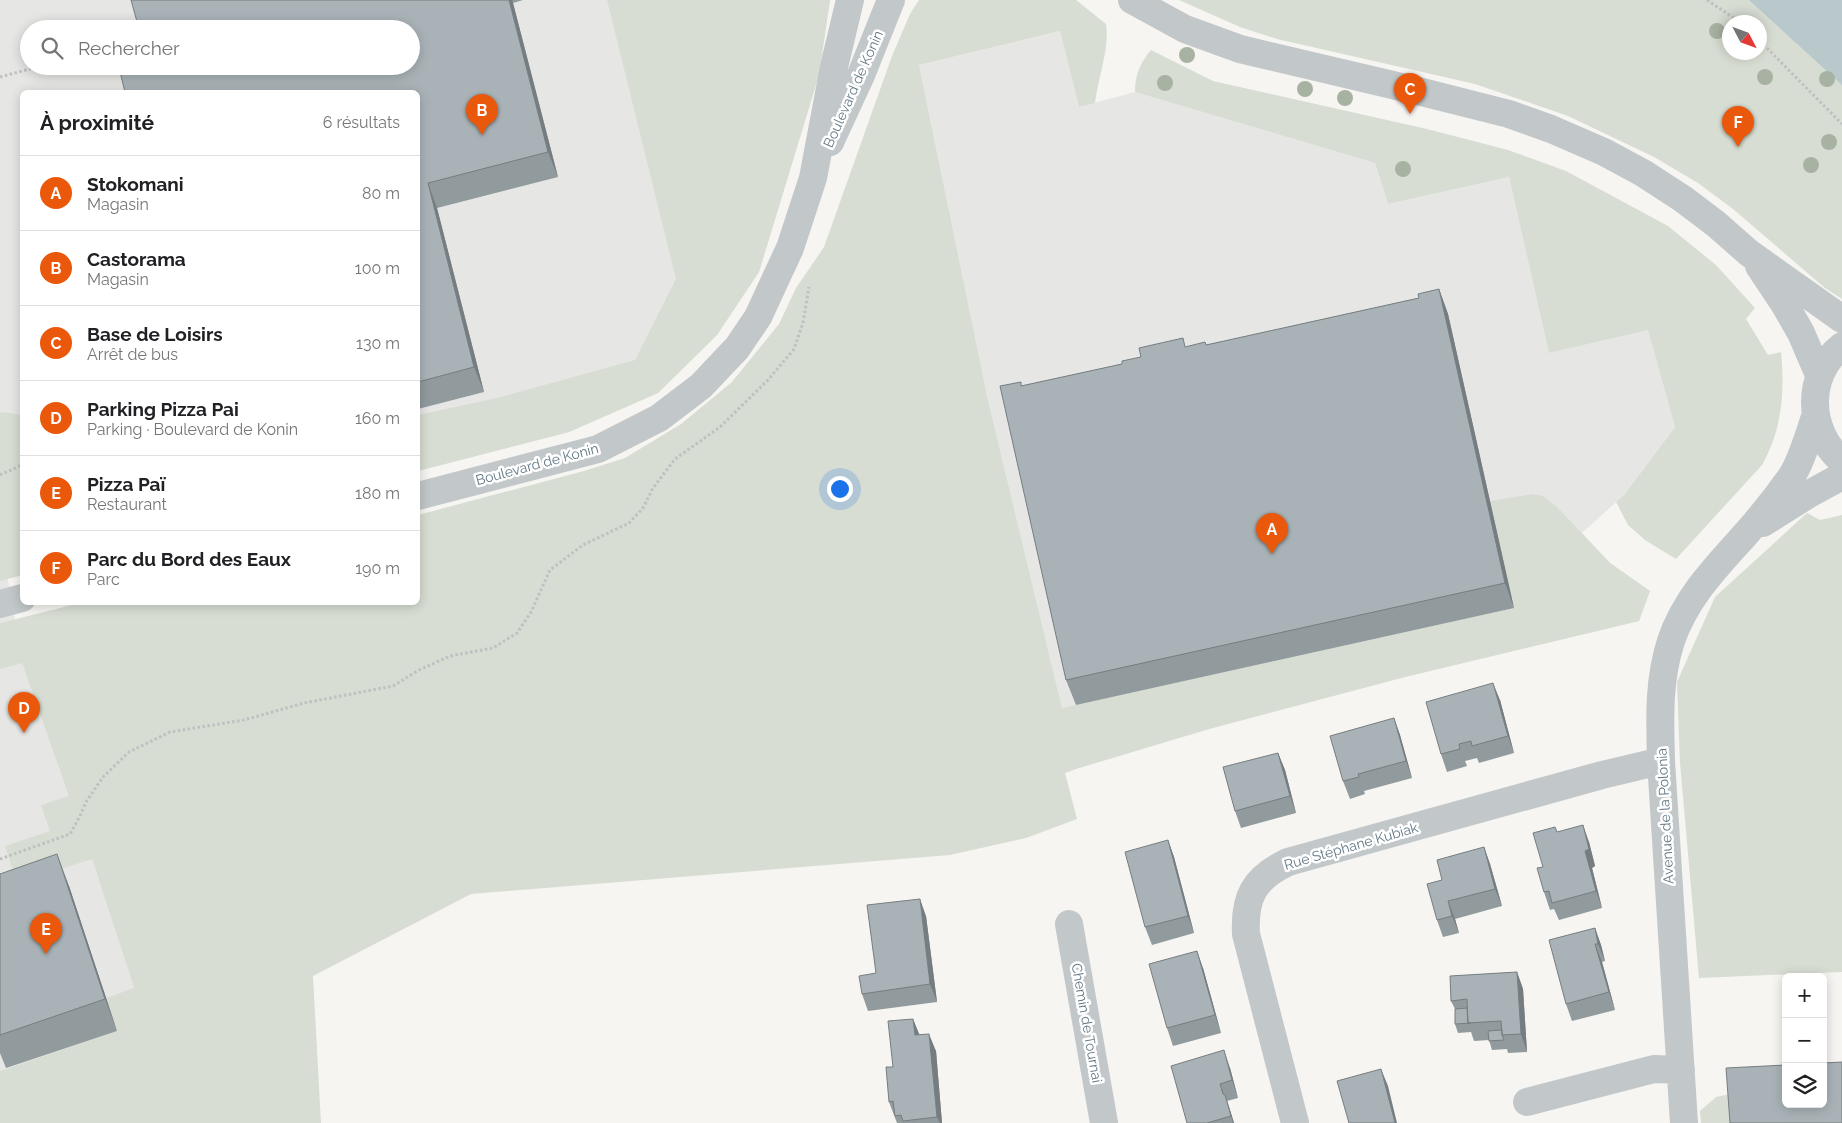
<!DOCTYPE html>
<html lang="fr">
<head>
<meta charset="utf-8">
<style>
  :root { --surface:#fff; --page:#f2f2f2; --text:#202124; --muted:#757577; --line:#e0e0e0; --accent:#ea580c }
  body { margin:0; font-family:Raleway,sans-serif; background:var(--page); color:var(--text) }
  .controls { position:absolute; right:15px; bottom:15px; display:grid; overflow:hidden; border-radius:8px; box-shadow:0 2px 12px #0003 }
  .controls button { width:45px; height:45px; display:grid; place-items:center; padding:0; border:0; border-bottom:1px solid var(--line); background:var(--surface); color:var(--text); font:25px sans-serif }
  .compass { position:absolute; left:1722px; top:15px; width:45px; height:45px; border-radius:50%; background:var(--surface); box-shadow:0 2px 12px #0003; rotate:131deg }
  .you { position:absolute; left:839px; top:488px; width:18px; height:18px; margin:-12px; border:4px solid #fff; border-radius:50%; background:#1a73e8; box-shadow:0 0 0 8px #1a73e833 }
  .badge { display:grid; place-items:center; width:32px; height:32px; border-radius:50%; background:var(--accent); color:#fff; font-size:16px; font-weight:700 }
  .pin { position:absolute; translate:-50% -41px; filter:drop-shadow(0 1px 2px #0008) }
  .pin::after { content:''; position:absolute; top:26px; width:18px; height:15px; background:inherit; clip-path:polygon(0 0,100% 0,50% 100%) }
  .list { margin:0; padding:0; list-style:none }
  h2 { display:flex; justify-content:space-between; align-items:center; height:65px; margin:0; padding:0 20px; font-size:21px }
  h2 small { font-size:16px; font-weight:400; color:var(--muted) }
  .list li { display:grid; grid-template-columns:32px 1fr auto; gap:15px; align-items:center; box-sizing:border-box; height:75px; padding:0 20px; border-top:1px solid var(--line) }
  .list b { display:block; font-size:19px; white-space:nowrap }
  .list p { margin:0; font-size:16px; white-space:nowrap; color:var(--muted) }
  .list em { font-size:16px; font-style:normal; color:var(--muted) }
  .icon { flex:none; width:28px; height:28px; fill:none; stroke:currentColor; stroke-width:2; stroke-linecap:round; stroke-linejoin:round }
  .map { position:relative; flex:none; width:1842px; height:1123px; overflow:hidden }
  .search { position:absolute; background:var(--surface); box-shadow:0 2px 12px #0003; left:20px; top:20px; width:400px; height:55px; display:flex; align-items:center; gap:12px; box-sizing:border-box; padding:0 18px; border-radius:28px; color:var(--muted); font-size:19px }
  .panel { position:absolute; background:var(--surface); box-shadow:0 2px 12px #0003; left:20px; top:90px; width:400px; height:515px; border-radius:8px }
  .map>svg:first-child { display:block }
  .built { fill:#e6e7e5; fill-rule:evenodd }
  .green { fill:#d7ddd2; fill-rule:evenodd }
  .water { fill:#b9c8cb }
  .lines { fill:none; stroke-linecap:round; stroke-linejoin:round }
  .path { stroke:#bec0c2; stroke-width:3; stroke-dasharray:2.5 2.5; stroke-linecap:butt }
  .minor { stroke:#c2c7ca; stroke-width:28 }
  .tree { fill:#a8b2a2 }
  .wall { fill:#919a9d }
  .shaded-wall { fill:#767d80 }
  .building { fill:#a9b3b7; stroke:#767d80 }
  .labels { text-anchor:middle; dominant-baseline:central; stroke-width:5; stroke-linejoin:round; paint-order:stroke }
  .street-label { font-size:14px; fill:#627885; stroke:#fff }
</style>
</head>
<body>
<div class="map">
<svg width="1842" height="1123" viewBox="0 0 1842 1123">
  <rect width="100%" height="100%" fill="#f6f5f1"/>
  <path class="built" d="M0 0H830L819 75 759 272 717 335 658 393 569 432 418 471V92H22V575L8 579 22 663 92 859 148 1031 0 1123ZM29 29H411V66H29Z
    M1060 31 1079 107 1135 92 1375 163 1388 204 1509 177 1549 353 1648 329 1675 427 1624 495 1582 533 1610 563 1650 591 1639 621 1405 677 1209 729 1079 768 1062 708 988 400 919 65Z"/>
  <path class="green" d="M607 0H830L819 75 759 272 717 335 658 393 569 432 418 471V415L497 398 635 360 676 279Z
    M919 0H1076L1106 24C1110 48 1098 77 1095 103L1079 107 1060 31 919 65 988 400 1062 708 1514 608 1490 501 1533 494 1543 496 1557 507 1610 563 1650 591 1639 621 1405 677 1209 729 1079 768 1065 773 1077 819 1026 838 950 855 471 894 313 976 321 1123H0V1071L117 1031 106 998 134 988 92 859 17 883 5 846 50 831 41 805 69 796 22 663 0 669V623L80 603 418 602V515L584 471 625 458 681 424 732 382 779 324 796 288 824 247 892 56 910 14Z
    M1179 0H1842V299L1825 288 1733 209 1698 183 1654 157 1568 116 1475 84 1277 39 1240 27ZM1730 22H1760V52H1730Z
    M1151 50 1213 81 1427 129 1508 150 1566 171 1668 226 1716 265 1755 308 1746 319 1768 355 1781 352C1785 392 1782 430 1762 465L1676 559 1645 540 1628 525 1616 502 1624 495 1675 427 1648 330 1549 353 1509 177 1388 204 1375 163 1135 92C1135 75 1140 63 1151 50Z
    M2 412 22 415V575L0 581V413Z
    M1807 513 1820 520 1842 515V972L1699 978 1680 763 1677 682 1715 597Z
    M1735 1093 1737 1123H1701L1700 1111 1716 1097Z"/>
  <path class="water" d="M1749 0H1842V86L1841 84Z"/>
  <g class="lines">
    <path class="path" d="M1707 0 1740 22
      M1760 41 1842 124
      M0 77 41 66
      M0 475 22 465
      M0 859 70 834 80 816 86 802 103 777 129 752 170 732 244 720 304 703 393 686 419 670 450 656 493 648 517 633 531 612 550 570 583 545 629 523 643 508 653 488 675 459 720 427 768 380 794 349 803 323 809 287"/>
    <path class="minor" d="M1132 0 1185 29 1240 49 1418 91 1509 114 1551 129 1604 152 1643 173 1683 199 1716 224 1749 253 1842 319
      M830 142 861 75 891 0
      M1759 266 1785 305 1801 333 1819 375
      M1842 346C1805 375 1807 431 1842 461
      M418 496 598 449 659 418 701 386 737 348 758 317 790 248 813 178 834 67 850 0
      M1763 523 1809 494 1842 476
      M0 604 22 598
      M1069 924 1104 1123
      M1527 1102 1654 1069 1681 1070
      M1295 1123 1246 934C1244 897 1254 878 1288 862L1602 775 1661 761
      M1684 1123 1661 761C1660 720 1658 681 1671 641 1685 599 1715 568 1744 536 1760 518 1777 497 1791 477 1801 463 1809 434 1815 417"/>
  </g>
  <g class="tree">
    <circle cx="1717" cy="31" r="8"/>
    <circle cx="1187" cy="55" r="8"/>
    <circle cx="1765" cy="77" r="8"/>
    <circle cx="1827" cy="79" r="8"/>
    <circle cx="1165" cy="83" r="8"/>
    <circle cx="1305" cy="89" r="8"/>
    <circle cx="1345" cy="98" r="8"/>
    <circle cx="1829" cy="142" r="8"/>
    <circle cx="1811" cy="165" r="8"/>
    <circle cx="1403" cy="169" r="8"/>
  </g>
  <path class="wall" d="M131 0H523L513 3 558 177 437 208 484 392 418 409V92L411 66Z
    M1439 289 1448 314 1514 608 1076 705 1066 680 1022 386 1122 364 1186 347 1206 345 1419 298Z
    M1500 700 1514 753 1479 763 1477 758 1465 761 1467 766 1447 772 1441 754Z
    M1394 718 1400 735 1412 778 1364 791 1365 794 1350 799 1343 781Z
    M1278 753 1285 770 1296 813 1241 828 1235 811Z
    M1555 827 1557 832 1589 842 1595 866 1592 868 1602 908 1559 920 1554 909 1550 910 1544 892 1543 867Z
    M1168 840 1174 857 1194 933 1152 945 1145 927Z
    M1484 847 1490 864 1502 906 1455 919 1459 933 1443 937 1437 920 1442 880Z
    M0 874 69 886 117 1031 6 1068 0 1053Z
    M926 916 937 1002 868 1011 862 994 876 973Z
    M1595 928 1601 945 1605 961 1602 962 1615 1010 1572 1021 1566 1004Z
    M1203 968 1221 1033 1173 1046 1167 1028Z
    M1517 972 1523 989 1527 1052 1508 1053 1507 1049 1492 1050 1489 1040 1474 1041 1471 1032 1458 1033 1455 1024V1009L1451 1001Z
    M913 1019 919 1035 936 1051 942 1123H897L889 1102 893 1067Z
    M1230 1068 1238 1098 1227 1101 1234 1123H1187Z"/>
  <path class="shaded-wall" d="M509 0H512L513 3 558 177 548 152Z
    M428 183 437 208 484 392 474 367Z
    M1439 289 1448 314 1514 608 1505 583Z
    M1493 683 1500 700 1514 753 1508 736Z
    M1394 718 1400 735 1412 778 1406 761Z
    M1278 753 1285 770 1296 813 1290 796Z
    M1583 825 1589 842 1595 866 1592 868 1602 908 1596 891 1585 851Z
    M1168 840 1174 857 1194 933 1188 916Z
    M1484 847 1490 864 1502 906 1495 889Z
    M57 854 69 886 117 1031 105 999Z
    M920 899 926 916 937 1002 930 984Z
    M1448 901 1455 919 1459 933 1452 916Z
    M1595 928 1601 945 1605 961 1598 944Z
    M1595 944 1602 962 1615 1010 1609 992Z
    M1197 951 1203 968 1221 1033 1215 1015Z
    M1517 972 1523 989 1527 1052 1521 1034Z
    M913 1019 920 1036 915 1035Z
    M929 1034 936 1051 942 1123H940L937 1117Z
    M1224 1050 1230 1068 1238 1098 1232 1080Z
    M1381 1069 1388 1086 1397 1123H1395Z
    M1225 1095 1231 1113 1234 1123H1233Z"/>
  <path class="building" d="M131 0H509L548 152 428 183 474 367 418 382V92H125L120 72 147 66H411V29H139Z
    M1439 289 1505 583 1066 680 1000 386 1021 382V386L1122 364V361L1141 357 1139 348 1183 338 1185 347 1205 342 1206 345 1419 298 1418 294Z
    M1493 683 1508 736 1472 746 1471 741 1459 744 1460 749 1441 754 1426 702Z
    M1394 718 1406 761 1358 774 1359 777 1343 781 1330 736Z
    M1278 753 1290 796 1235 811 1223 767Z
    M1583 825 1589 849 1585 851 1596 891 1552 903 1549 891 1544 892 1537 868 1543 867 1533 833 1555 827 1557 832Z
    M1168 840 1188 916 1145 927 1125 852Z
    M1484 847 1495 889 1448 901 1452 916 1437 920 1427 884 1442 880 1437 860Z
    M57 854 105 999 0 1035V874Z
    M920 899 930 984 862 994 859 976 876 973 867 905Z
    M1595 928 1598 944H1595L1609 992 1566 1004 1549 940Z
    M1197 951 1215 1015 1167 1028 1149 964Z
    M1517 972 1521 1034 1502 1035 1501 1021 1468 1023 1467 999 1451 1001 1450 976Z
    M1467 1008 1468 1023H1471L1455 1024V1009Z
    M913 1019 915 1035 929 1034 937 1117 903 1121 901 1115 895 1116 893 1101 889 1102 886 1067H893L888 1021Z
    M1502 1030V1035L1504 1040 1489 1041 1488 1031Z
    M1224 1050 1232 1080 1220 1084 1223 1094 1225 1095 1231 1116 1207 1123H1187L1171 1066Z
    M1842 1062V1123H1730L1726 1068 1786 1065V1104H1823V1063Z
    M1381 1069 1395 1123H1349L1337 1081Z"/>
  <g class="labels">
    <g class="street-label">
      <text transform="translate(853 89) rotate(-66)">Boulevard de Konin</text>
      <text transform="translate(537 464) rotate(-15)">Boulevard de Konin</text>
      <text transform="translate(1665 816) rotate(-93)">Avenue de la Polonia</text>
      <text transform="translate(1351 846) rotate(-16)">Rue Stéphane Kubiak</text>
      <text transform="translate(1087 1023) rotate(80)">Chemin de Tournai</text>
    </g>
  </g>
</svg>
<div class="controls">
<button>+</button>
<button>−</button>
<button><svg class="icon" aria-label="layers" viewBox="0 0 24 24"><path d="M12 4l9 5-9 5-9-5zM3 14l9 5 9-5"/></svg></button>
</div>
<svg class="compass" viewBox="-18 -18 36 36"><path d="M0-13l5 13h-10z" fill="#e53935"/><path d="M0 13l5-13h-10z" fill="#757577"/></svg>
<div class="you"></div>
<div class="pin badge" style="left:1272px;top:554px">A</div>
<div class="pin badge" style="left:482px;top:135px">B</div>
<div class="pin badge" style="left:1410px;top:114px">C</div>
<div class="pin badge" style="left:24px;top:733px">D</div>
<div class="pin badge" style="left:46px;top:954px">E</div>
<div class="pin badge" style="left:1738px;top:147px">F</div>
<div class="search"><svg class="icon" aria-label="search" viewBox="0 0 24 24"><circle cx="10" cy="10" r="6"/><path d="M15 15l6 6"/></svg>Rechercher</div>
<section class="panel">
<h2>À proximité<small>6 résultats</small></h2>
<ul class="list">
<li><span class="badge">A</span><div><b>Stokomani</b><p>Magasin</p></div><em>80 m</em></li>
<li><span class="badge">B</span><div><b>Castorama</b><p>Magasin</p></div><em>100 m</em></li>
<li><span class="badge">C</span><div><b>Base de Loisirs</b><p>Arrêt de bus</p></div><em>130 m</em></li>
<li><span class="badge">D</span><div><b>Parking Pizza Pai</b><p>Parking · Boulevard de Konin</p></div><em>160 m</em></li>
<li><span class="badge">E</span><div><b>Pizza Paï</b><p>Restaurant</p></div><em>180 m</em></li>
<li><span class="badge">F</span><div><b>Parc du Bord des Eaux</b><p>Parc</p></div><em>190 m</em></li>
</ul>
</section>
</div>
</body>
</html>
